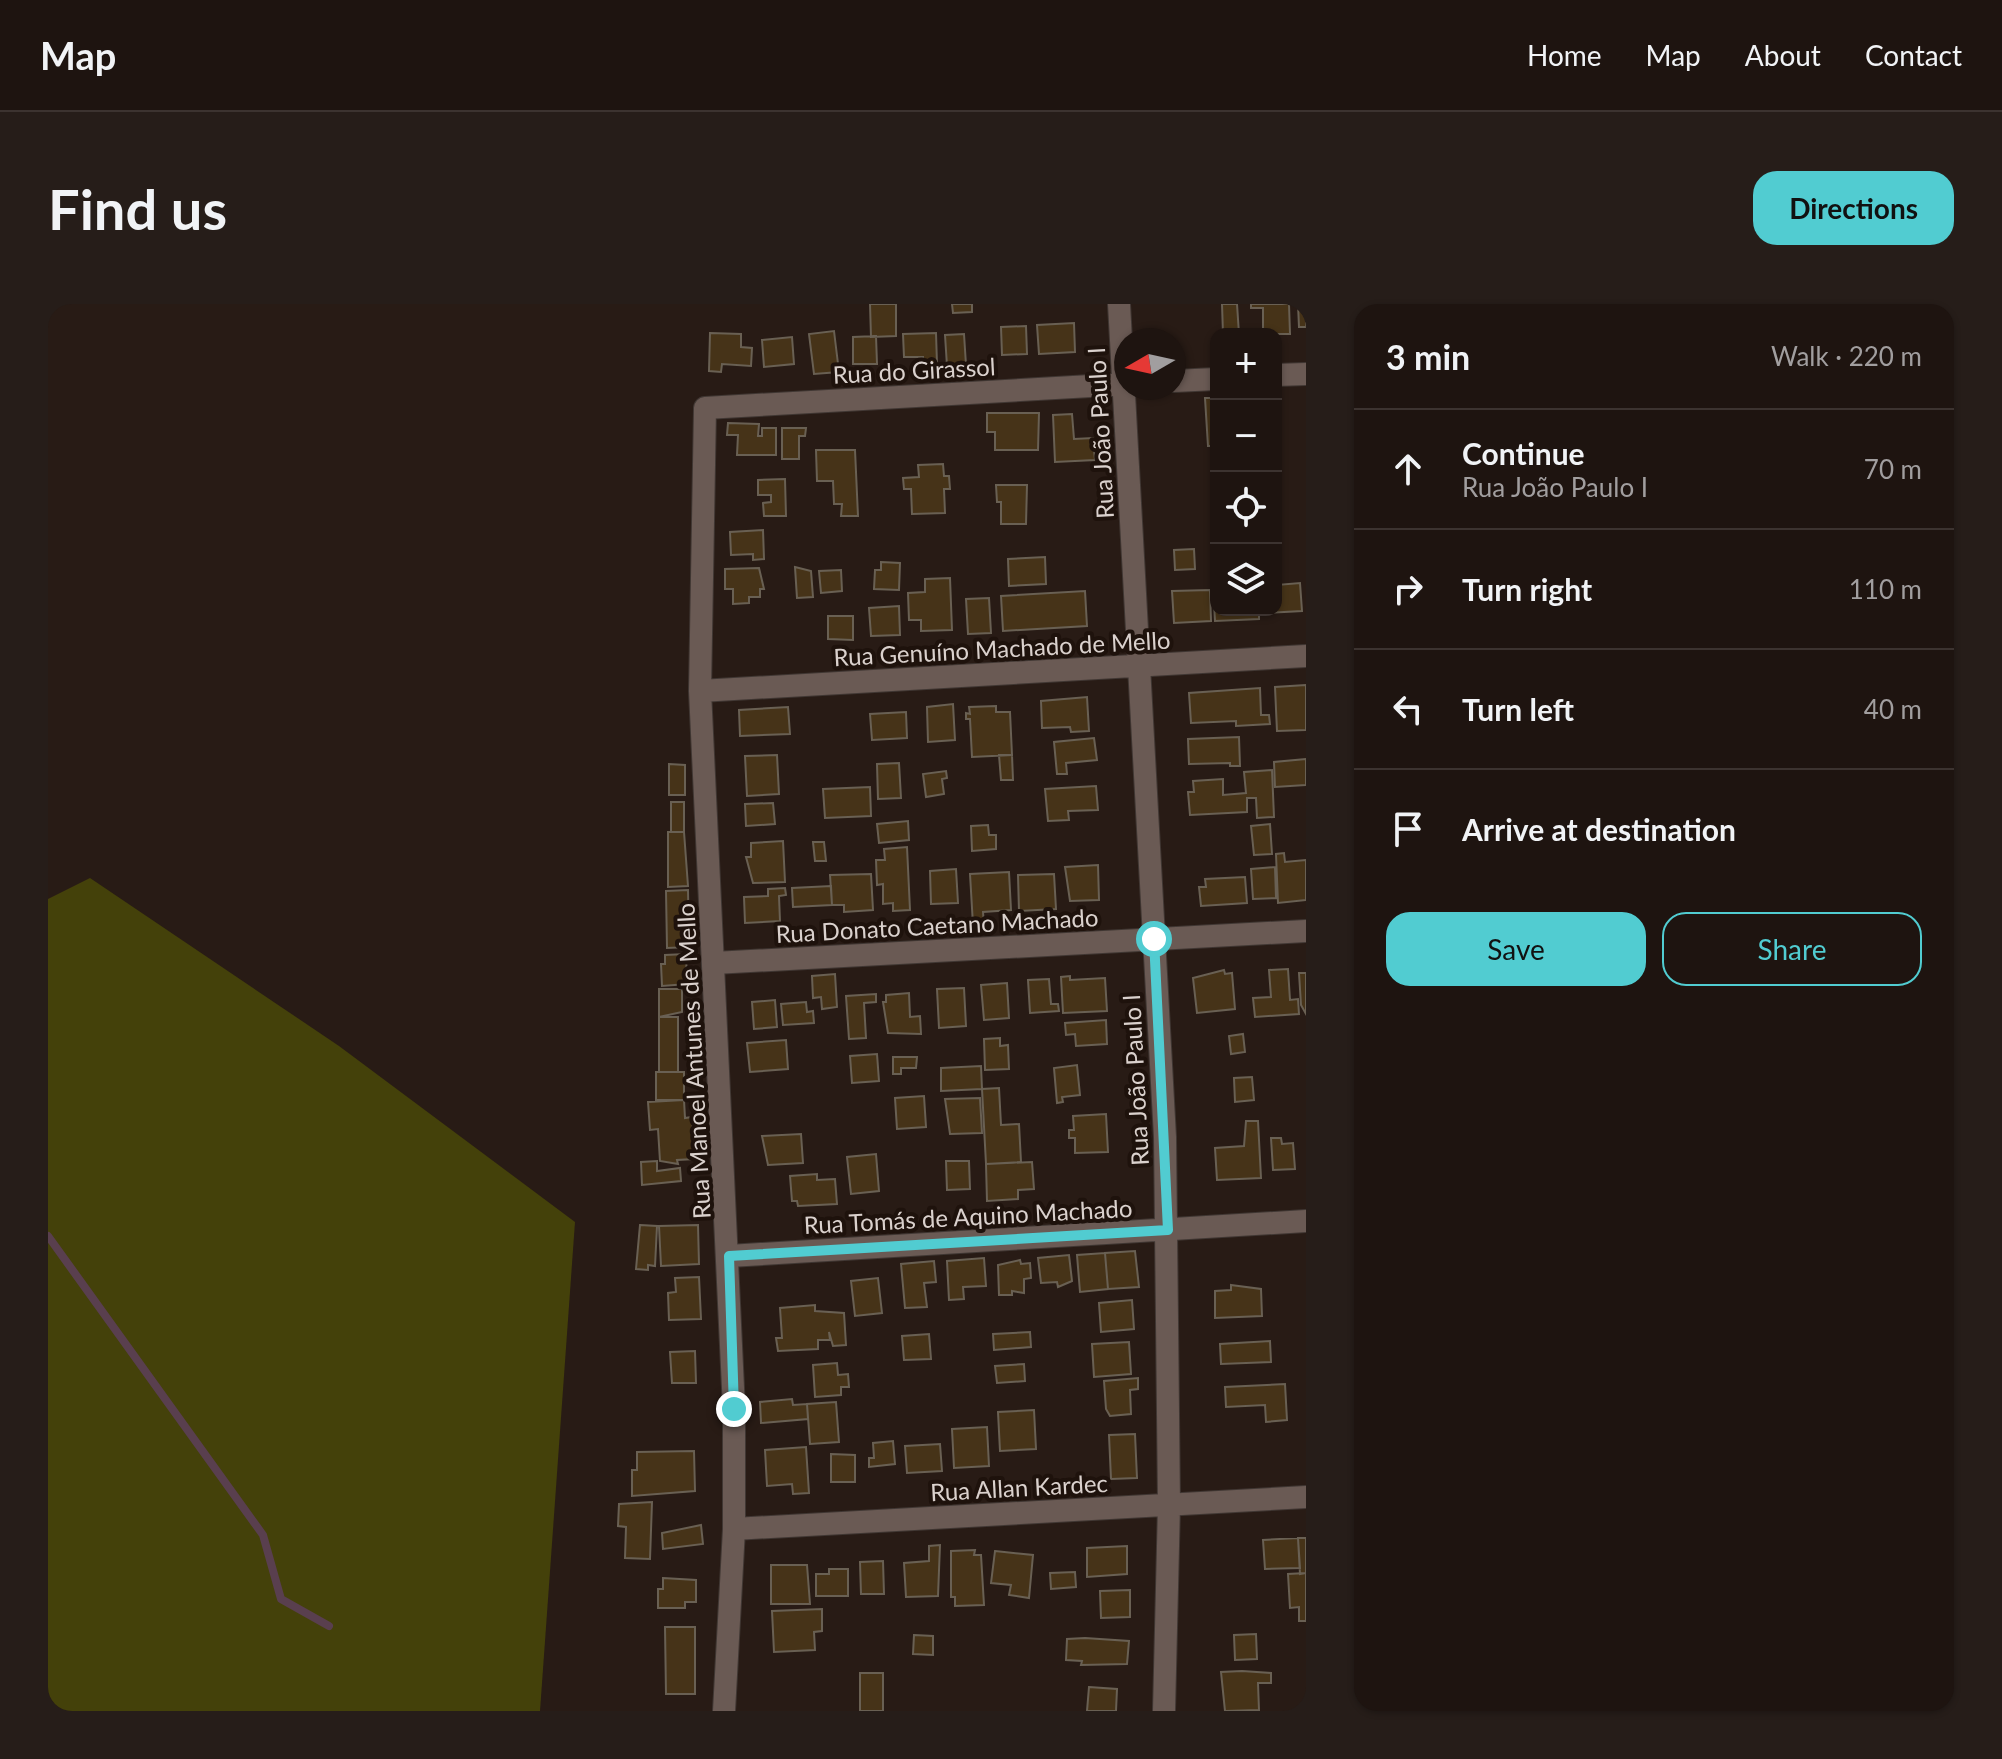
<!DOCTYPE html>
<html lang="en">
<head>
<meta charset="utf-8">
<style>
  :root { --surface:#1e1410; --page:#261d19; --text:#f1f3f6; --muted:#a19e9f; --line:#3c3330; --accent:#51ccd1 }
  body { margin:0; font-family:Lato,sans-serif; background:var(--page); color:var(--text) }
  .controls { position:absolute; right:24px; top:24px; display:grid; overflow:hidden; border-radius:16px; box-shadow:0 2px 6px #0004 }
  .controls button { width:72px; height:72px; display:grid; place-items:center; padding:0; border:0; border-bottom:2px solid var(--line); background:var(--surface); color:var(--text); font:40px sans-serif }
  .compass { position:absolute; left:1066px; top:24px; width:72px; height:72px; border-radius:50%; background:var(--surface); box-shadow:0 2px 6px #0004; rotate:261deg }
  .stop { position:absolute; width:24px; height:24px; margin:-18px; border:6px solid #51ccd1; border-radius:50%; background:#fff }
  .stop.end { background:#51ccd1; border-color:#fff; box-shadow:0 2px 8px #0008 }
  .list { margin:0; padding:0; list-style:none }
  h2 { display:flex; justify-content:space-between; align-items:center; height:104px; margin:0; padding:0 32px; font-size:34px }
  h2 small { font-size:26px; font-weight:400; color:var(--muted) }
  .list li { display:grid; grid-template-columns:52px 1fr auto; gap:24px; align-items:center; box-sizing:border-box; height:120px; padding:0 32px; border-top:2px solid var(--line) }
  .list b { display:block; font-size:30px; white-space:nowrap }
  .list p { margin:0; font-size:26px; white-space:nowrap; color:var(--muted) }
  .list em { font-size:26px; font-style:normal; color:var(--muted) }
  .actions { display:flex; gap:16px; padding:24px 32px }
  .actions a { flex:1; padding:18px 0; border:2px solid var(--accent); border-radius:24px; text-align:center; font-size:28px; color:var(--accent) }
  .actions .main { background:var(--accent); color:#111 }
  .icon { flex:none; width:44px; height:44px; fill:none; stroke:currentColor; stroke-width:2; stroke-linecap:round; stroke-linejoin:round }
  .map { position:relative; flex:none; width:1258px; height:1407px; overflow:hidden; border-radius:24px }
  header { display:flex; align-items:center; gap:48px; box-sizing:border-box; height:112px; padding:0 40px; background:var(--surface); border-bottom:2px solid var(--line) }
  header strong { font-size:38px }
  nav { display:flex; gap:44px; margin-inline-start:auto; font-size:28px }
  .intro { display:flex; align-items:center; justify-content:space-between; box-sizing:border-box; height:192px; padding:0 48px }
  h1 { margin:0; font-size:56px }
  .button { padding:20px 36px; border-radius:24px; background:var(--accent); color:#111; font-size:28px; font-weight:700 }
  main { display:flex; gap:48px; padding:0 48px }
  aside { flex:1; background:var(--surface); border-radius:24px; box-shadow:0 2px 6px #0004 }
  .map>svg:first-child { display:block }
  .green { fill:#44410a }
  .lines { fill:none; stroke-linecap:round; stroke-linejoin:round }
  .stream { stroke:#593f4e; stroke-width:8 }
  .building { fill:#463318; stroke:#696053; stroke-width:2 }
  .street-casing { stroke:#403733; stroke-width:24 }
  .street { stroke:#6a5a54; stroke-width:22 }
  .route { stroke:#51ccd1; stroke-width:10 }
  .labels { text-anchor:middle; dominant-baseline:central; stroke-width:8; stroke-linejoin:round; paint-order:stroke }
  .street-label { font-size:24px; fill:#dad1cd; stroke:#1e120c }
</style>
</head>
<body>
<header>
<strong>Map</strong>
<nav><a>Home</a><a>Map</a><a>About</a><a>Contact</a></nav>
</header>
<div class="intro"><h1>Find us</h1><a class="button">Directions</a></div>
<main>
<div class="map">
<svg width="1258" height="1407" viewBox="0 0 1258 1407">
  <rect width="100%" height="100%" fill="#281b15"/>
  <path class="green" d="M42 574 291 742 527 918 492 1407H0V595Z"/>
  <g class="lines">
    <path class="stream" d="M0 932 215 1231 233 1295 281 1322"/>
  </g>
  <path class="building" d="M822 0H848V32L823 33Z
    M904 0H924V8L905 9Z
    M1174 0H1189L1191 30H1175Z
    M1203 0H1241L1242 30H1215V4H1203Z
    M1250 0H1258V23H1251Z
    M1026 19 1027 48 991 50 989 21Z
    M978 22 979 50 954 51 953 23Z
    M786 27 791 68 766 70 761 30Z
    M662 29 693 30V43L704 44 703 62 674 60 673 68 661 67Z
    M888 29 889 60H875V53H856L855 30Z
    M916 30 918 61 899 62 897 31Z
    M828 32 829 60H805V33Z
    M744 33 746 60 716 63 714 36Z
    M1157 94H1168V142H1160Z
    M939 109H991L990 146H947V128H939Z
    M1024 110 1026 135 1045 134 1047 156 1007 158 1005 111Z
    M680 119 711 120 710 132H714V124H728V151H689L690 131H679Z
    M734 124H758L757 132H751V155H734Z
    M768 146H807L810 212H793L794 200H786L785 177H769Z
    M895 160 896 172H901L902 185H896L897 209 864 210 863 185H856L855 174 871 173 870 161Z
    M737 175 738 212H716L715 199 723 198V191H710V176Z
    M948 181H979L978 220H953V198H949Z
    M715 226 716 255 705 256V250L683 251 682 228Z
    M1146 245 1147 265 1127 266 1126 246Z
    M997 253 998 280 961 282 960 255Z
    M833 258 852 259 851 286 826 285 827 266H833Z
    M747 263 763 267 765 293 749 294Z
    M711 264 716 285H712V293H701V299L685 300V285H677V265Z
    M793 266 794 287 773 289 771 267Z
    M902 274 904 326 873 327V316H861L860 289 877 288V275Z
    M1228 277 1229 281 1252 279 1254 307 1217 309 1228 306Z
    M1165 282 1168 306H1211V315L1167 317Z
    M1162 286 1163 317 1126 319 1124 287Z
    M1037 287 1039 322 955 327 953 292Z
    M941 294 943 329 920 330 918 295Z
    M851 302 852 331 823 332 821 304Z
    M780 312H805V336L780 335Z
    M1258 381V426L1229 427 1227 383Z
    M1212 384 1213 411H1221L1222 420 1188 422V417L1143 419 1141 389Z
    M1039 393 1041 427 1023 428 1022 423 994 424 993 397Z
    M905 400 907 436 880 438 879 403Z
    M948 402V408H962L964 451 924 453 922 415H918V409L922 410 921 403Z
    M740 403 742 430 692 432 691 406Z
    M858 408 859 434 824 436 822 410Z
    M1191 433 1192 462H1182V459L1141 460 1140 435Z
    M1046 434 1049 456 1018 459 1019 470H1009L1006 438Z
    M729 451 731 490 699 492 697 452Z
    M951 451H964L965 476H953Z
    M1258 455V481L1227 483 1226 458Z
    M851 459 853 494 830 495 829 460Z
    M621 460 637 461V491H621Z
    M1224 466 1226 513 1209 514 1208 494H1199V508L1142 511 1140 488H1146L1145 477 1175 475V491L1198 489 1196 468Z
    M898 467 899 474 894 475 896 490 878 493 875 470Z
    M1048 482 1050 506 1020 507 1021 516 1000 517 997 485Z
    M822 483 823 512 777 514 775 485Z
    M623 498H636V528H623Z
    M725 499 727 520 698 522 697 500Z
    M860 517 861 536 831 539 829 520Z
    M1222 520 1224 550 1206 551 1203 522Z
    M940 521 941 531H948V545L924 547 923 522Z
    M620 528H636L640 582 620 583Z
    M735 537 737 578 705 579 698 553H703V539Z
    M765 538H776L778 557H767Z
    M859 543 862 606 845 607V599L835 600V580L829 581 828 556H837L836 545Z
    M1236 549 1237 558 1258 556V596L1230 599 1228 550Z
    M1050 561 1051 596 1022 597 1017 563Z
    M1227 563 1228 594 1205 595 1203 565Z
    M908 565 910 599 883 600 882 567Z
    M961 568 963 606 935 608 936 621H925L922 570Z
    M823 570 825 606 796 608V601H784L782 571Z
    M1006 570 1008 605 971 607 970 571Z
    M1197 573 1199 599 1153 602 1151 583H1158L1157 575Z
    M783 582 784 601 745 603 744 584Z
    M737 584 738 591 731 592 732 617 697 619 696 593 720 592V585Z
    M640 586 641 643 619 644 618 587Z
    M638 650 639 680 614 682 613 660H617V651Z
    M1240 665 1242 696 1250 695 1251 710 1207 713 1205 694 1223 693 1221 666Z
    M1176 666 1177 670 1184 669 1187 705 1149 709 1145 674Z
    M1251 669H1258V710L1253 701Z
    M787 670 789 703 774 705 773 693 765 694 764 672Z
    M1022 672V676L1057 674 1059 707 1015 709 1013 673Z
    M1001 675 1003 700H1010L1011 707 982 709 980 676Z
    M959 679 961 714 936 716 933 681Z
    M916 684 918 722 891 724 889 685Z
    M611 685H634V708L611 713Z
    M861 689 862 713 872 712 873 730 840 729 835 698H838V691Z
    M828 690V698L816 699 818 734 801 735 798 692Z
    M727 696 729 723 706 725 704 698Z
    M758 698 759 708 765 707 766 719 735 721 733 700Z
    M611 713H630V768H611Z
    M1058 716 1059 740 1028 742 1027 730 1018 731 1017 719Z
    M1195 730 1197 748 1183 750 1181 732Z
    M952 734V742L960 741 961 765 937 766 936 735Z
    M738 736 740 765 702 768 699 739Z
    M829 750 831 777 804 779 802 752Z
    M845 753H869L868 764H853V770H845Z
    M1029 761 1032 791 1014 793 1015 798 1009 799 1006 764Z
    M933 762 934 785 893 787V764Z
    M608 768H636V796H608Z
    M1204 773 1206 796 1187 798 1186 774Z
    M951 784 953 821 971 820 973 858 938 860 934 785Z
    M876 792 878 823 849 825 847 794Z
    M932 794 934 829 902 830 897 795Z
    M636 796 637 814 644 813 647 855 629 856 630 860 612 857 610 825 602 826 600 798Z
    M1058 810 1060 848 1027 849V834H1021V826H1026L1025 812Z
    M1198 817H1210L1213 874 1169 876 1167 844 1196 842Z
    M753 830 755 859 720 861 714 832Z
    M1223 834H1233L1234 840 1245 839 1247 865 1225 866Z
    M828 850 831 887 803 890 799 853Z
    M609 857V867L632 864 633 877 594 881 593 858Z
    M898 857H921L922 885 899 886Z
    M984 858 986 885 970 886V895L939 897 938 860Z
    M769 870V876L787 875 789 900 750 902 749 897H744L742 872Z
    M592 921 609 922 607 962 600 961V966L588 965Z
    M650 921 651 960 613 962 611 922Z
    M1087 947 1091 983 1060 985 1057 949Z
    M1057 949 1060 985 1032 988 1029 951Z
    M1021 951 1024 977 1010 983 1009 978 993 979 990 954Z
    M936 954 938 982 915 983 916 995 901 996 899 957Z
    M972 956 973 960 982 959 983 974 976 975V989L964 987V991H951L950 961Z
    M886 957 888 978 876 979 879 1003 857 1004 853 960Z
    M651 973 653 1015 621 1016 620 989 628 988 627 974Z
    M830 974 834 1009 807 1012 803 977Z
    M1183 981 1213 985 1214 1012 1167 1014V987L1183 986Z
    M1084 996 1086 1025 1053 1028 1051 999Z
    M767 1001V1007L796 1009 798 1041 785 1042 781 1028 782 1036H770V1045L730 1047 728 1034H734L732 1004Z
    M982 1028 983 1043 946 1046 945 1030Z
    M881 1030 883 1055 856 1056 854 1032Z
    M1222 1037 1223 1058 1173 1060 1172 1040Z
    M1081 1038 1083 1070 1046 1073 1044 1040Z
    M647 1047 648 1079H624L622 1048Z
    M789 1059 790 1071 800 1070 801 1083H793V1091L767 1093 765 1061Z
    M976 1060 977 1077 949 1079 947 1062Z
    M1090 1074V1085L1082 1086 1083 1110 1062 1112 1058 1105 1056 1077Z
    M1237 1080 1239 1116 1218 1118 1217 1101 1178 1103 1177 1083Z
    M744 1095 745 1101 759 1100 760 1115 713 1119 712 1098Z
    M788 1098 791 1138 762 1140 759 1100Z
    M986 1106 988 1145 952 1147 950 1108Z
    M939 1123 941 1162 906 1164 904 1125Z
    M1087 1130 1089 1174 1063 1175 1061 1131Z
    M845 1137 847 1160 821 1163V1154H826L825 1139Z
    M892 1140 894 1167 859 1169 857 1142Z
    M758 1143 761 1189 745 1190 744 1180 719 1182 717 1146Z
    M646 1147 647 1187 584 1192V1166H589V1148Z
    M783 1150 807 1151V1178H783Z
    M604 1198 602 1255 577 1254 578 1223 570 1222 571 1200Z
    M653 1221 655 1240 615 1245 614 1229Z
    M1250 1234H1258V1269L1252 1270Z
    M1250 1234 1252 1264 1217 1265 1215 1236Z
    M892 1241 890 1292 858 1293 856 1259 881 1257V1242Z
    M1079 1242V1270L1039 1273V1244Z
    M927 1246 926 1251H933L936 1301 907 1302V1293H903V1247Z
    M947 1247 985 1251 981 1294 961 1291 963 1281 943 1279Z
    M835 1257 836 1290H813L812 1258Z
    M723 1261H759L762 1300H723Z
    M781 1265H800V1292H768V1270H781Z
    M1027 1268 1028 1283 1003 1285 1002 1269Z
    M1258 1269V1317H1251V1303L1242 1304 1240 1270Z
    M615 1274 648 1276V1298H637V1304H610V1285H615Z
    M1082 1286V1313L1053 1314 1052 1287Z
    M774 1305V1327L766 1328 767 1346 726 1348 724 1307Z
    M617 1323H647V1390H618Z
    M1208 1330 1209 1355 1187 1356 1186 1331Z
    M866 1331 885 1332V1351L865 1350Z
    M1037 1334 1081 1337 1079 1360 1033 1361 1034 1357 1018 1356 1019 1335Z
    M1194 1367 1223 1369V1379H1210L1211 1406 1177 1407 1173 1368Z
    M812 1369H835V1407H812Z
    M1041 1383 1069 1385 1068 1407H1039Z"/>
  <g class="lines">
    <g class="street-casing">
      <path id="street" d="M1071 0 1117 833 1121 1201 1116 1407
        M1228 71 1258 70
        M1126 77 1168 75
        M652 387 1258 352
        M666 659 1258 627
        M681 952 1258 917
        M686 1225 1258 1193
        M676 1407 686 1225V1105L652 387 657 104 1078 80"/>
    </g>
    <use href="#street" class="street"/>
  </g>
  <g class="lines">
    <path class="route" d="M686 1105 681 952 1120 926 1106 635"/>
  </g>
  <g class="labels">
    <g class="street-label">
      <text transform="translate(866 66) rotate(-3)">Rua do Girassol</text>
      <text transform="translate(1052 129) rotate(-93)">Rua João Paulo I</text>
      <text transform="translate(954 344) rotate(-3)">Rua Genuíno Machado de Mello</text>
      <text transform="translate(889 621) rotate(-3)">Rua Donato Caetano Machado</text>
      <text transform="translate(645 757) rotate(-93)">Rua Manoel Antunes de Mello</text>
      <text transform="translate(1087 776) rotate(-93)">Rua João Paulo I</text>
      <text transform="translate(920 912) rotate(-3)">Rua Tomás de Aquino Machado</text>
      <text transform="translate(971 1183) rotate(-3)">Rua Allan Kardec</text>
    </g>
  </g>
</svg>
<div class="controls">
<button>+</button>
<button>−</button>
<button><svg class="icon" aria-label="locate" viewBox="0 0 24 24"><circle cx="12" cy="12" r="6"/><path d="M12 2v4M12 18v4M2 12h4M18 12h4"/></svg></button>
<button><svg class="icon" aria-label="layers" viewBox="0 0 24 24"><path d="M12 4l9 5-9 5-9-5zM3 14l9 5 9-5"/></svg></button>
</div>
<svg class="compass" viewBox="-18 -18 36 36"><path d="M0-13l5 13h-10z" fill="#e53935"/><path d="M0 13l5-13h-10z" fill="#a19e9f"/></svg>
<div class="stop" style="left:1106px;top:635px"></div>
<div class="stop end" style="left:686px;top:1105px"></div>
</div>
<aside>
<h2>3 min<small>Walk · 220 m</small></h2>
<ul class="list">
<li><svg class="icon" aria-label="ahead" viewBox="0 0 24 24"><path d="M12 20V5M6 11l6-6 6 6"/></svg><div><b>Continue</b><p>Rua João Paulo I</p></div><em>70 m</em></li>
<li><svg class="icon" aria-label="right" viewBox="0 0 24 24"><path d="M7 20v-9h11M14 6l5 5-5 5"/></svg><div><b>Turn right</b></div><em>110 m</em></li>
<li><svg class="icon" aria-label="left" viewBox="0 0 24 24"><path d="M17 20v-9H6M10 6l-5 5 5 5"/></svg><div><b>Turn left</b></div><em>40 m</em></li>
<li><svg class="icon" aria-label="arrive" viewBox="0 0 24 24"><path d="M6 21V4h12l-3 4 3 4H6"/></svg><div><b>Arrive at destination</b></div></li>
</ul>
<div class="actions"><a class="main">Save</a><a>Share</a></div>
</aside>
</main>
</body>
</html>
